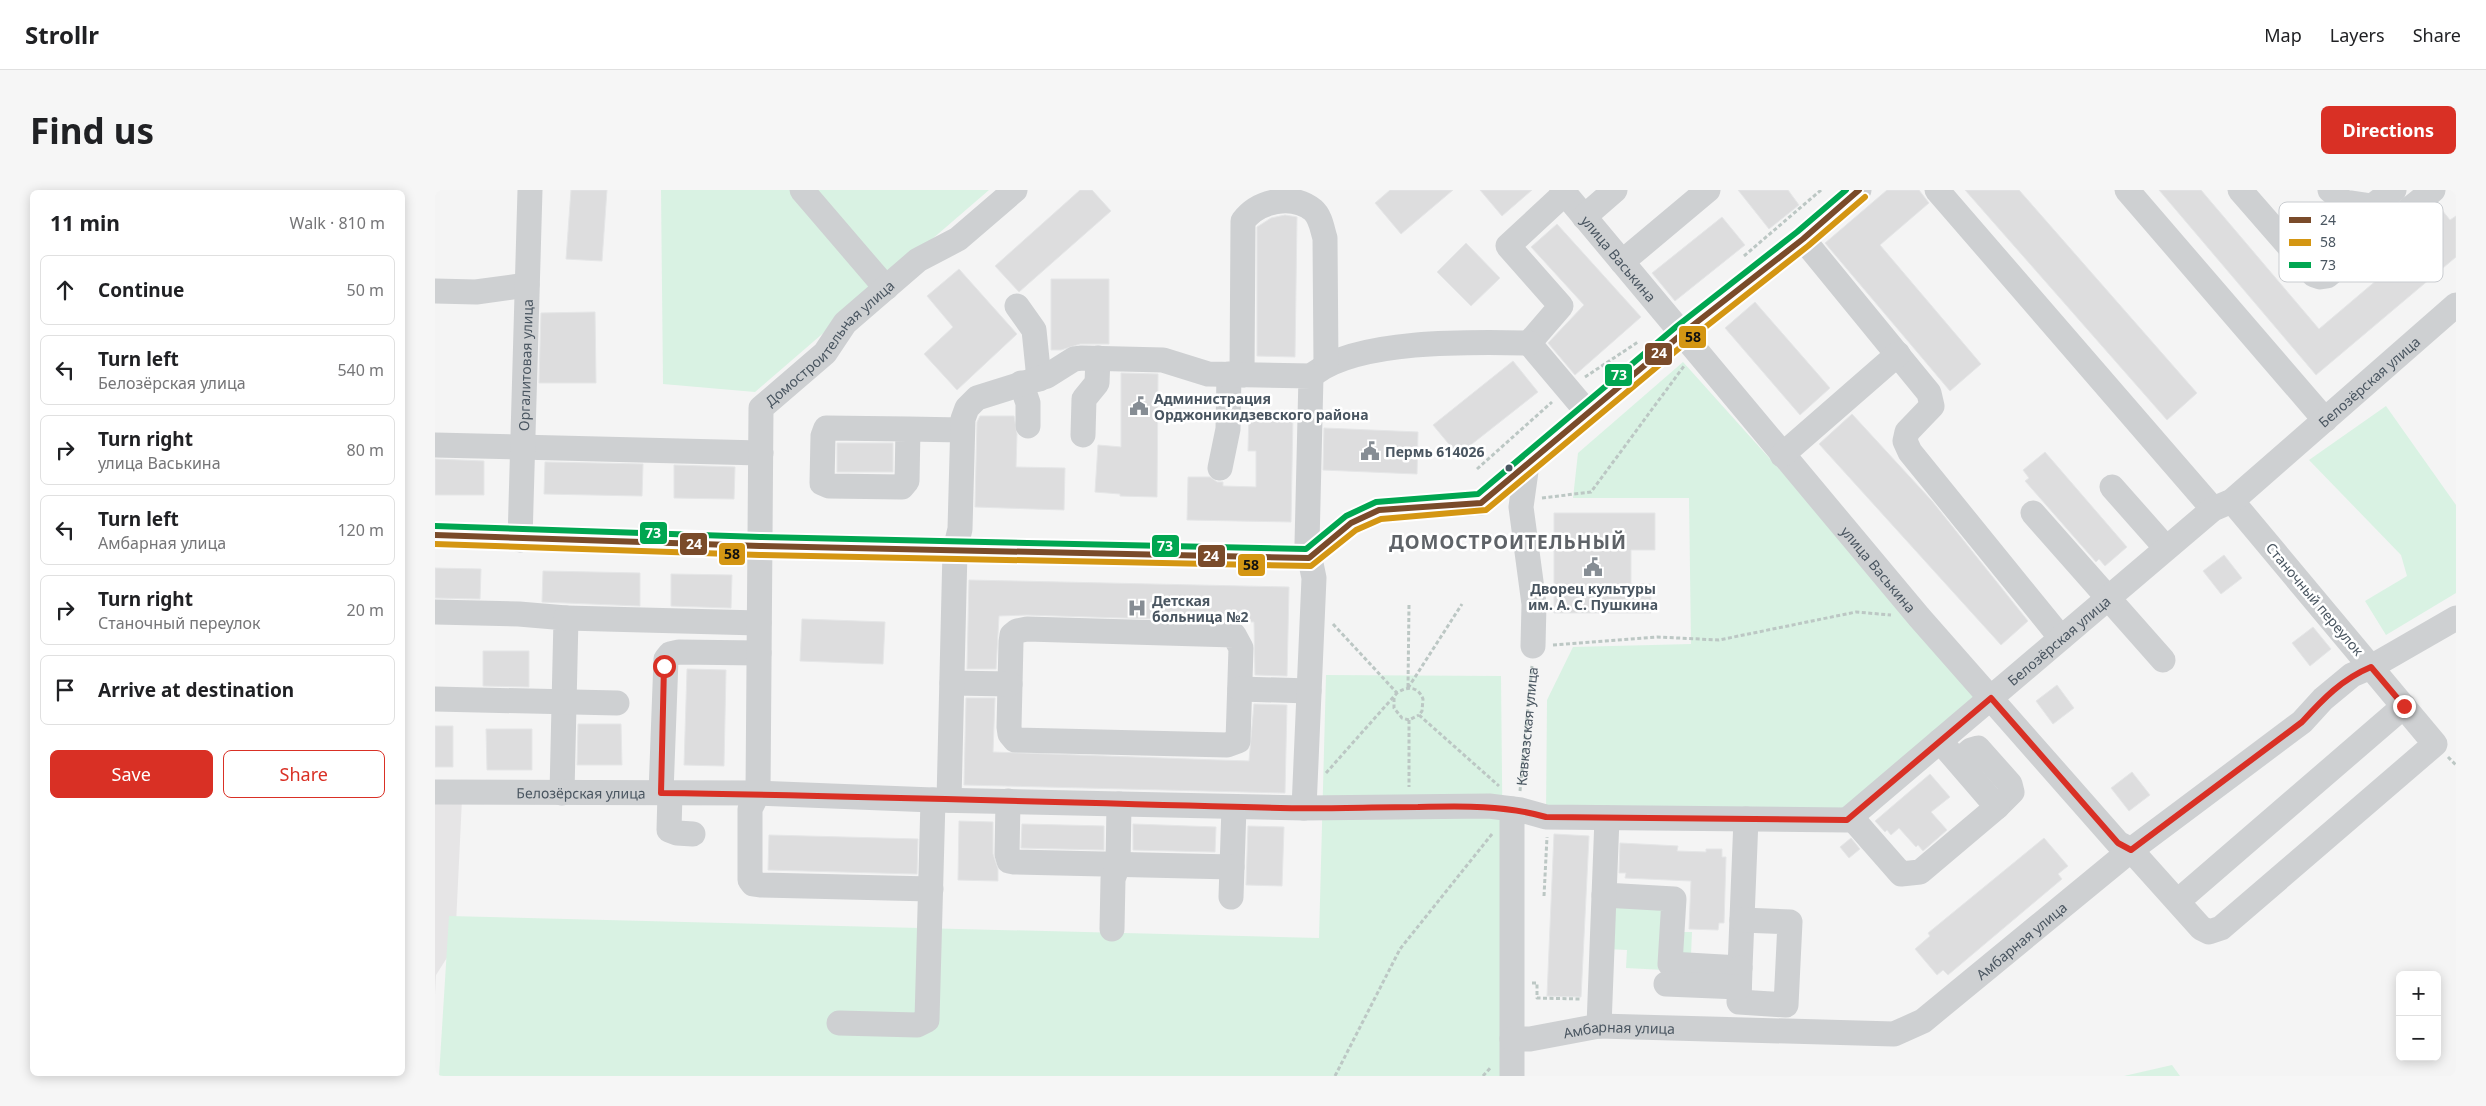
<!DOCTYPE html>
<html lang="en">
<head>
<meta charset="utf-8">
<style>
  :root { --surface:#fff; --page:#f6f6f6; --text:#202124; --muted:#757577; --line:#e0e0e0; --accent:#d93025 }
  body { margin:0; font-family:"Noto Sans",sans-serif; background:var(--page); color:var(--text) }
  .controls { position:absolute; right:15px; bottom:15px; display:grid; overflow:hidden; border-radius:8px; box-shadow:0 2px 12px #0003 }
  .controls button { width:45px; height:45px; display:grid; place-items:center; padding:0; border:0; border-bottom:1px solid var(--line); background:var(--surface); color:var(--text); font:25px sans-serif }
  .stop { position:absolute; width:15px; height:15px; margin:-11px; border:4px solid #d93025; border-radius:50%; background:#fff }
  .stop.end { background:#d93025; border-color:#fff; box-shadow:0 1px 5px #0008 }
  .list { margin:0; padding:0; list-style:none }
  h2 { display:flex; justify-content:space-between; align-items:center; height:65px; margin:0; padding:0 20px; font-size:21px }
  h2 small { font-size:16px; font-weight:400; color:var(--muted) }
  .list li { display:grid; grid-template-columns:32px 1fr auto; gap:15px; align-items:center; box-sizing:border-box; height:70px; margin:0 10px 10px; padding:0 10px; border:1px solid var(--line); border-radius:8px }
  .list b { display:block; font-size:19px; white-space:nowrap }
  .list p { margin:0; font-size:16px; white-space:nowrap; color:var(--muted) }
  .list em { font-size:16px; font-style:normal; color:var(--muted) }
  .actions { display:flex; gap:10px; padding:15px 20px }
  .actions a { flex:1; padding:11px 0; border:1px solid var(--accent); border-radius:8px; text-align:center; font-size:18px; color:var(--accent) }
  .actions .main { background:var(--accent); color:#fff }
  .icon { flex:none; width:28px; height:28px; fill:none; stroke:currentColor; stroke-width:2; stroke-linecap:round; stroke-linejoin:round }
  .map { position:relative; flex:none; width:2021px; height:886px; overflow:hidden; border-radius:8px }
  header { display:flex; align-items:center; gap:30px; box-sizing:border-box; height:70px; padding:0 25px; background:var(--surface); border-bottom:1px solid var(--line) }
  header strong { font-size:24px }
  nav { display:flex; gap:28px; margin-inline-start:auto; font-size:18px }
  .intro { display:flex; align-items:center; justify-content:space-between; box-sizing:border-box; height:120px; padding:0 30px }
  h1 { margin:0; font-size:35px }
  .button { padding:12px 22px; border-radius:8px; background:var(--accent); color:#fff; font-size:18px; font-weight:700 }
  main { display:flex; gap:30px; padding:0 30px }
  aside { flex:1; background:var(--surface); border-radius:8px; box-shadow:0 2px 12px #0003 }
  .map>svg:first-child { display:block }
  .education { fill:#e6e5e6 }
  .green { fill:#d9f2e3 }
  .building { fill:#ddddde; stroke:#e5e6e7 }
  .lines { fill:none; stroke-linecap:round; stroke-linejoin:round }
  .path { stroke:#bcc7c4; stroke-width:3; stroke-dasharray:4 2.5; stroke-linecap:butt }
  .minor { stroke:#ced0d2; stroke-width:25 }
  .bus-1-casing { stroke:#fff; stroke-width:10 }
  .bus-2-casing { stroke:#fff; stroke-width:10 }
  .bus-3-casing { stroke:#fff; stroke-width:10 }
  .bus-1 { stroke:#7a4b2a; stroke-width:6 }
  .bus-2 { stroke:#d49613; stroke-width:6 }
  .bus-3 { stroke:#00a651; stroke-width:6 }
  .route { stroke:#d93025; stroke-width:6 }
  .bus-dot { fill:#4a5661; stroke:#fff; stroke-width:2 }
  .labels { text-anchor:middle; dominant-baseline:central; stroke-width:5; stroke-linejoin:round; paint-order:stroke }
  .street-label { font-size:14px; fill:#4a5661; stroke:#fff }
  .poi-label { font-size:14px; font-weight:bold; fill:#4a5661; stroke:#fff; text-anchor:start }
  .district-label { font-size:19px; font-weight:bold; letter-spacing:1px; fill:#5f6368; stroke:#fff }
  .key { fill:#fff; stroke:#c9ccd0; stroke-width:1 }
  .key-label { font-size:14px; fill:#4a5661 }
  .line-badge { stroke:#fff; stroke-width:2 }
  .badge-label { font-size:14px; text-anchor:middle; font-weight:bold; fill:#fff }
  .pale-badge-label { font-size:14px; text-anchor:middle; font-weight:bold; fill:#111 }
</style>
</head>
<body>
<header>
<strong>Strollr</strong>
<nav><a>Map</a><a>Layers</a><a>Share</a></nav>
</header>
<div class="intro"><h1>Find us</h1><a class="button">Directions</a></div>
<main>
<aside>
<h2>11 min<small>Walk · 810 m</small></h2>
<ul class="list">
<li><svg class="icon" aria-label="ahead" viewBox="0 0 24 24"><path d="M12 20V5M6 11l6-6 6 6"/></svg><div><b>Continue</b></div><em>50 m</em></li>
<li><svg class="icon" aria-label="left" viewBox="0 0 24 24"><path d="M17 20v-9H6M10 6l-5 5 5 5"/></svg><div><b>Turn left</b><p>Белозёрская улица</p></div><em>540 m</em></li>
<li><svg class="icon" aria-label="right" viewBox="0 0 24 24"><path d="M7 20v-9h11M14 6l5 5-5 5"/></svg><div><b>Turn right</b><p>улица Васькина</p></div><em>80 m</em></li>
<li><svg class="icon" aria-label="left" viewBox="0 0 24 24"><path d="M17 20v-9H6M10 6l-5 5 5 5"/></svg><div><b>Turn left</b><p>Амбарная улица</p></div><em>120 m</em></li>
<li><svg class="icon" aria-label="right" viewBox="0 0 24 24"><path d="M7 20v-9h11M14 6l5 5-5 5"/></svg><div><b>Turn right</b><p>Станочный переулок</p></div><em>20 m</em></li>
<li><svg class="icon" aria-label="arrive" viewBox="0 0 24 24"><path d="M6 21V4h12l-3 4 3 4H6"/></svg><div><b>Arrive at destination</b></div></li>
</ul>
<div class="actions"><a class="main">Save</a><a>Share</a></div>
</aside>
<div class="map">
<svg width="2021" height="886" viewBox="0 0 2021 886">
  <rect width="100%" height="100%" fill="#f4f4f4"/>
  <path class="education" d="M0 608 27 609 20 755 1 785 0 805Z"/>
  <path class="green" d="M226 0H554L320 202 228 194Z
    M1248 172 1551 509 1418 624H1111L1112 510 1138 457 1256 454 1254 308H1138L1143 263Z
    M1951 216 2021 315V403L1951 445 1930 411 1972 386 1966 365 1874 270Z
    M891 485 1066 486 1070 886H4L14 726 884 748Z
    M1173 713 1232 715 1229 780 1191 778 1192 760 1171 759Z
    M1248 742H1257L1256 765H1247Z
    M1737 875 1745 886H1689Z"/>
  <path class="building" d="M136 0H172L167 71 131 69Z
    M645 0H657L676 21 584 102 560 76Z
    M955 0H1018L966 44 940 13Z
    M1045 0H1097L1067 26Z
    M1303 0H1353L1364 15 1334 39Z
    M1452 0H1484L1494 13 1445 55 1546 174 1515 201 1390 53Z
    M1530 0H1584L1762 203 1732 230Z
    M1724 0H1766L1884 139 1989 50 1976 36 2003 15 2015 30 2021 26V67L1881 185Z
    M850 25 862 27 860 167 822 166V37L836 28Z
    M1287 27 1310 55 1240 111 1217 83Z
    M1122 34 1206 127 1140 185 1113 153 1149 115 1096 57Z
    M1031 53 1065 88 1036 116 1002 82Z
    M524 79 582 144 522 200 489 164 518 137 492 106Z
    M616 89H674V154H645L626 160H616Z
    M1320 112 1395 198 1365 225 1290 138Z
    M160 122 161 193H104L106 123Z
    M1078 171 1103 202 1023 265 998 235Z
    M686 183 723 184 722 307 685 306V304L660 302 663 255 686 257Z
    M814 224 858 225 856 332 752 330 753 287H775L782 292H788V296L821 297V261H813Z
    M1417 224 1497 311 1593 431 1566 455 1384 254Z
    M545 226H579L582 244 581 277 630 278 629 320 540 317 542 232Z
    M889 238 983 242 982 284 888 280Z
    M402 253H458V282H402Z
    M1610 262 1692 357 1670 376 1664 369 1661 372 1590 291 1594 288 1588 280Z
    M0 269 49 271V305H0Z
    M110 272 208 274 207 306 109 304Z
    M239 275 300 277 299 309 239 308Z
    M1119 323H1220V360H1196V394H1216V423H1119Z
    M1789 365 1807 388 1786 404 1768 381Z
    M0 378 46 379 45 409 0 408Z
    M108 381 205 383V416L107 412Z
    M236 384 297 385 296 418 236 416Z
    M534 390 854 397 852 486 820 485 819 432 592 425 564 426 561 479H532Z
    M367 429 450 432 448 474 365 471Z
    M1878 437 1896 459 1875 476 1857 453Z
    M48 461H94V497L48 496Z
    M252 479 291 480 289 576 249 575Z
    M1622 495 1639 518 1618 534 1601 511Z
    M531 508H560L558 562 783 570 814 571 819 514 852 515 850 603 529 595Z
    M143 534H186L187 575H142Z
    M0 536H18V577H0Z
    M51 539H97V580H52Z
    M1697 582 1715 605 1694 621 1676 598Z
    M1495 584 1515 607 1496 622 1512 640 1488 661 1483 655 1481 657 1464 638 1456 645 1452 640 1450 642 1440 631Z
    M524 631 558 632V664L563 679V691L523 690Z
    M587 634 669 636V660L586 658Z
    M698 634 781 637 780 662 698 660Z
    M813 636 849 637 847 696 811 695Z
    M1119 644 1154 646 1146 807 1112 806Z
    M334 645 483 649 482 684 333 680Z
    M1416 648 1425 659 1414 668 1405 657Z
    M1609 648 1633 676 1623 684 1627 689 1513 785 1508 780 1502 785 1480 759 1495 746 1493 743Z
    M1185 653 1243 656 1242 661 1271 662V659H1287V667H1291L1289 733H1284L1283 740 1254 739 1256 691 1190 688 1191 683H1184Z"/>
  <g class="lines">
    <g class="path">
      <path d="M1309 66 1386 0"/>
      <path d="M1150 187 1203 152"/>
      <path d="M1042 279 1117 212"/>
      <path d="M1107 308 1156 302 1249 176"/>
      <path d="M898 434 962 503"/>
      <path d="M1118 455 1222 447 1284 450 1421 422 1456 425"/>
      <path d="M973 497 974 414"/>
      <path d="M973 498 1027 414"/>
      <path d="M959 508V518L967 528 974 530 984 525"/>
      <path d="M974 530V597"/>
      <path d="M2013 567 2021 575"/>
      <path d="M891 583 962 503C972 496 983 496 988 509L987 521 984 525 1064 596"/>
      <path id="s1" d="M1085 601 1097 476"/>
      <path d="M1109 706 1112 647"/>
      <path d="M1097 793H1102V808L1145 809"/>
      <path d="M900 886 965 759 1057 644"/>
      <path d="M1048 886 1056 877"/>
    </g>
    <g class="minor">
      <path d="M367 0 451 98"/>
      <path id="s2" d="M1127 0 1484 427 1683 653 1696 660 1766 738 1774 742 1786 738 2000 554 1797 311"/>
      <path d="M1502 0 1778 319"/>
      <path d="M1692 0 1890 230"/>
      <path d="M1805 0 1879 85 1885 87 1892 86 1998 0"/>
      <path d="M1895 0 1909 12 1937 16 1959 0"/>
      <path d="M1130 3 1073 56 1126 116 1094 153 1153 223"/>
      <path d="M1149 27 1180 0"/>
      <path d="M1368 49 1494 203 1497 216 1472 242 1470 251 1475 262 1626 448"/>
      <path d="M1187 72 1273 0"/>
      <path d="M0 101 41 102 92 95"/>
      <path d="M582 116 599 140 604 189"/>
      <path d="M880 183C926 149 1037 152 1094 153"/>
      <path d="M807 185 808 31C823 11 857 3 878 20 886 27 887 39 890 48L891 175"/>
      <path d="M586 193 593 213V236"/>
      <path d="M473 239 391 238 388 246 387 293 394 296 467 297 472 291 473 239 527 240"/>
      <path d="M648 245 649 209 662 193 663 168"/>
      <path d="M0 255 326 263"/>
      <path d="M1347 265 1463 164"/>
      <path d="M1092 274 1086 317 1099 414 1098 456"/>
      <path d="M785 278 793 239 794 184"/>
      <path d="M1677 297 1731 358"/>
      <path d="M1598 323 1728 470"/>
      <path d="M0 345 325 356 874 368 916 333 944 320 1046 313 1248 143 1368 49 1424 0"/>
      <path id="s3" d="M85 350 95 0"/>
      <path d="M0 422 84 424 131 428 127 603"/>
      <path d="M131 428 324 433"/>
      <path d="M592 439 799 445 806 458 803 551 792 555 580 550 575 544 574 537 576 452 577 445 582 441Z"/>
      <path d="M517 493 575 494"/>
      <path d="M805 499 874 501"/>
      <path d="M0 509 182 513"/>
      <path d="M1523 571 1536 560 1543 558 1575 594 1577 602 1562 617"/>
      <path id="s4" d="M0 602 323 603 498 610 869 618 1054 616 1086 620 1111 627 1412 630 1778 319 1797 311 2021 115"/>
      <path d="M226 603 231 469 235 464 244 462 324 463"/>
      <path d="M235 603 234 640 242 643 258 644"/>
      <path d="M514 610 520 360 525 339 528 229 532 218 542 208 612 186 639 169 647 168 728 170 773 184 876 186 872 354 879 388 869 618"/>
      <path d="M573 611 572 664 574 671 579 672 797 677 799 617"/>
      <path d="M1077 619V886"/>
      <path d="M1416 627 1466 684 1485 682 1562 617 1505 551"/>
      <path id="s5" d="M496 699 325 695 318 694 315 690V619L323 603 326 218 390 163 410 133 483 70 523 49 580 0"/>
      <path d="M1169 705 1239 709 1235 774 1305 778 1311 629"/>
      <path d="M796 707 797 677"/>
      <path d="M1743 711 1969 516"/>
      <path d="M677 739 678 689 683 675 684 614"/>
      <path d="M1305 778 1304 812 1351 815 1355 732 1307 730"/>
      <path d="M1231 794 1304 797"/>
      <path d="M404 833 482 835 492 830 498 610"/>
      <path d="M1164 836 1172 628"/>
      <path id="s6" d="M1077 849H1095L1164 836 1459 844 1488 831 1696 660 1867 532 1888 509 1917 485 1936 477 2021 428"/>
    </g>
    <g class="bus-1-casing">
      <path id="bus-1" d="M0 345 325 356 874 368 916 333 944 320 1046 313 1248 143 1368 49 1424 0"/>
    </g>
    <g class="bus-2-casing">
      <path id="bus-2" d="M0 354 325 365 876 376 921 340 946 329 1051 320 1254 150 1373 56 1430 7"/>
    </g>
    <g class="bus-3-casing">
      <path id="bus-3" d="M0 336 325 347 871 359 911 326 941 312 1043 304 1242 136 1362 42 1411 0"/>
    </g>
    <use href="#bus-1" class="bus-1"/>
    <use href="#bus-2" class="bus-2"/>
    <use href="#bus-3" class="bus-3"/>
  </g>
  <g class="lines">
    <path class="route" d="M229 476 226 603C433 606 639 613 845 618 891 619 937 617 983 617 1028 616 1069 615 1111 627L1412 630 1556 508 1683 653 1696 660 1867 532C1888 509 1907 489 1936 477L1969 516"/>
  </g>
  <defs>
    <g id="civic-bare" transform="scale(1.5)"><path d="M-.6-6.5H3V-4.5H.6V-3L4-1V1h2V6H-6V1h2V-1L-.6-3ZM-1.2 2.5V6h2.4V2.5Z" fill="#868d94" stroke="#fff" stroke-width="2.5" paint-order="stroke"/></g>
    <g id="hospital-bare" transform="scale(1.5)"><path d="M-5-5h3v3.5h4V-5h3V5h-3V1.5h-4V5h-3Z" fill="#868d94" stroke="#fff" stroke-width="2.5" paint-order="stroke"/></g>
  </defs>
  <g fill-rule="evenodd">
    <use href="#civic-bare" x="704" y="216"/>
    <use href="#civic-bare" x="935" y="261"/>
    <use href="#civic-bare" x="1158" y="377"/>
    <use href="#hospital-bare" x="702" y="418"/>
  </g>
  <circle class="bus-dot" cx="1074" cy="278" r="4.5"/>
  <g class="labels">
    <g class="street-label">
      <text stroke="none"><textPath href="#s2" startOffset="89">улица Васькина</textPath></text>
      <text stroke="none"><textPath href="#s5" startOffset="752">Домостроительная улица</textPath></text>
      <text stroke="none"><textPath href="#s3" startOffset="175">Оргалитовая улица</textPath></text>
      <text stroke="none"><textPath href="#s4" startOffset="2096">Белозёрская улица</textPath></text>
      <text stroke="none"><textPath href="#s2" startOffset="494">улица Васькина</textPath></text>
      <text transform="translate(1880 409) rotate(50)">Станочный переулок</text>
      <text stroke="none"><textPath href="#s4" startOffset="1691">Белозёрская улица</textPath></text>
      <text stroke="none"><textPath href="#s1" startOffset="65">Кавказская улица</textPath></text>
      <text stroke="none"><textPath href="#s4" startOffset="146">Белозёрская улица</textPath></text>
      <text stroke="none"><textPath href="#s6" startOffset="542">Амбарная улица</textPath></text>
      <text stroke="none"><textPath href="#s6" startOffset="108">Амбарная улица</textPath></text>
    </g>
    <g class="poi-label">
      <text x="719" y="208">Администрация<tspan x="719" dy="16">Орджоникидзевского района</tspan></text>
      <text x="950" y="261">Пермь 614026</text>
      <text x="1158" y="398" text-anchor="middle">Дворец культуры<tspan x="1158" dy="16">им. А. С. Пушкина</tspan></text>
      <text x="717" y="410">Детская<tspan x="717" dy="16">больница №2</tspan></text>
    </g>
    <g class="district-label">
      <text x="1073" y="352">ДОМОСТРОИТЕЛЬНЫЙ</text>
    </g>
  </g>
  <rect x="1844" y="12" width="164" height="80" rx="8" class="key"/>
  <rect x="1854" y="27" width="22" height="6" fill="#7a4b2a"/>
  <rect x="1854" y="49" width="22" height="7" fill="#d49613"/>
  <rect x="1854" y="72" width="22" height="6" fill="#00a651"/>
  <g class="key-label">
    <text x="1885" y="35">24</text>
    <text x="1885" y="57">58</text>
    <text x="1885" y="80">73</text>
  </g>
  <g class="line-badge">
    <rect x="1243" y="135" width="29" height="24" rx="5" fill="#d49613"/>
    <rect x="1209" y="152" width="29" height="24" rx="5" fill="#7a4b2a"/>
    <rect x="1169" y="173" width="29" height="24" rx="5" fill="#00a651"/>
    <rect x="204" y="331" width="29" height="24" rx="5" fill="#00a651"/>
    <rect x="244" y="342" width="29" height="24" rx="5" fill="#7a4b2a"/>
    <rect x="716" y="344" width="29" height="24" rx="5" fill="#00a651"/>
    <rect x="283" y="352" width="28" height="24" rx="5" fill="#d49613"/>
    <rect x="762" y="354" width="29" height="24" rx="5" fill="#7a4b2a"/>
    <rect x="802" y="363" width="29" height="24" rx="5" fill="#d49613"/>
  </g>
  <g class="badge-label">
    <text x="1224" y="168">24</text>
    <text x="1184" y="190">73</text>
    <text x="218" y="348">73</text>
    <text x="259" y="359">24</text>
    <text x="730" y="361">73</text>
    <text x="776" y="371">24</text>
  </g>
  <g class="pale-badge-label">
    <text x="1258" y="152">58</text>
    <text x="297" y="369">58</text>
    <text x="816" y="380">58</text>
  </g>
</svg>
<div class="controls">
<button>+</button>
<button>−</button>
</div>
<div class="stop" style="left:229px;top:476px"></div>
<div class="stop end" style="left:1969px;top:516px"></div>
</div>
</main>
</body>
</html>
